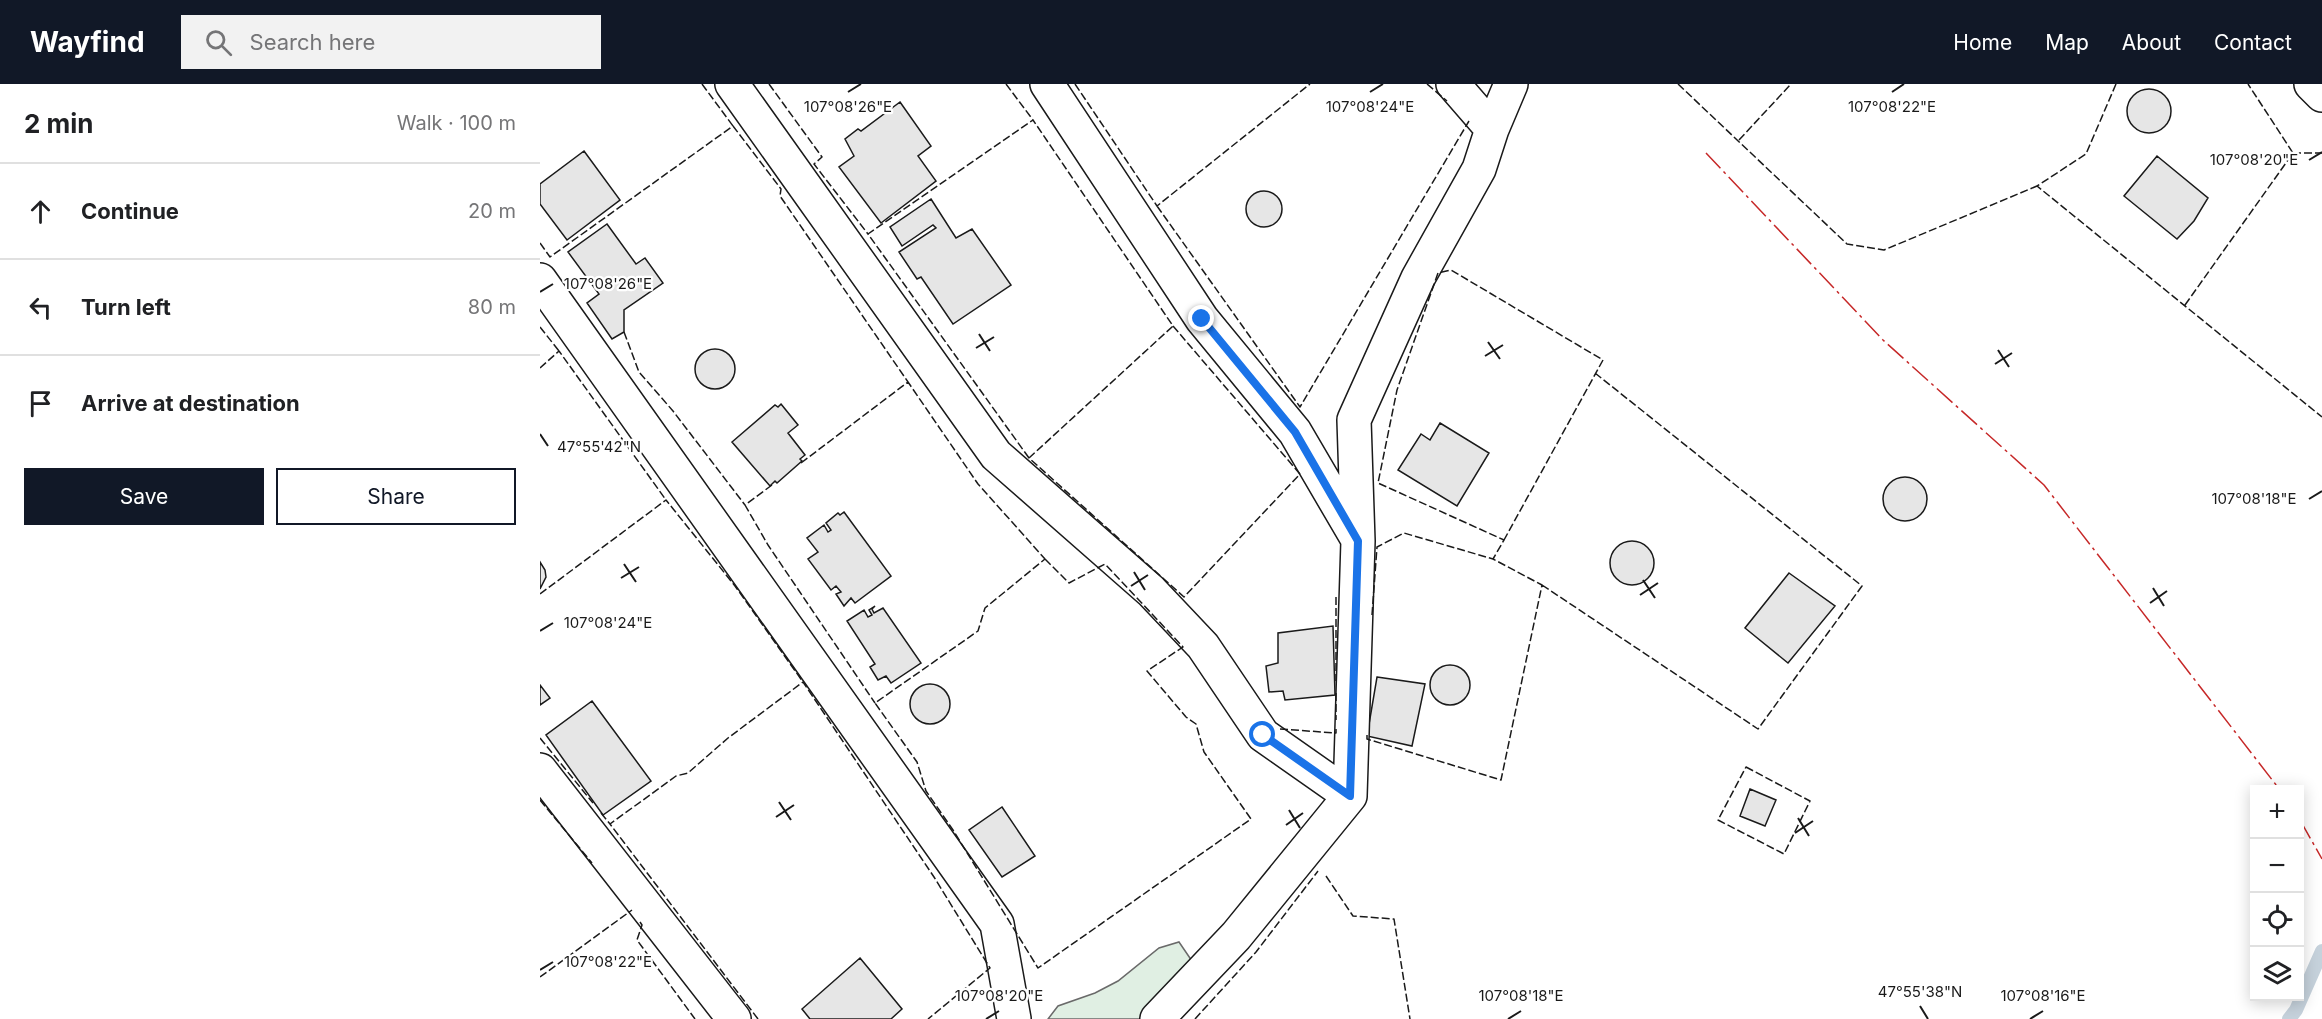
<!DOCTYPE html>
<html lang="en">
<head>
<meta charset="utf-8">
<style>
  :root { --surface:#fff; --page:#f2f2f2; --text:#202124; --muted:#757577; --line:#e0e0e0; --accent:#111827 }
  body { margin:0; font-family:Inter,sans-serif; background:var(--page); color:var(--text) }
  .controls { position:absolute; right:18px; bottom:18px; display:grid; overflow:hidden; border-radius:0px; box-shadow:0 3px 15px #0003 }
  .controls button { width:54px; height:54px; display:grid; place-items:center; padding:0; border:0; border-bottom:2px solid var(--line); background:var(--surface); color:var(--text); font:30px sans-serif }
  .stop { position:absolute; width:18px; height:18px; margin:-14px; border:4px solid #1a73e8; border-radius:50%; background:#fff }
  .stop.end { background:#1a73e8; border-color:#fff; box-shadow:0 2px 6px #0008 }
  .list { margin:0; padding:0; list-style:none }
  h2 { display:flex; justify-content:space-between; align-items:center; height:78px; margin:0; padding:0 24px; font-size:26px }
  h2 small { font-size:20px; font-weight:400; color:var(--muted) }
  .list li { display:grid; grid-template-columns:39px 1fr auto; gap:18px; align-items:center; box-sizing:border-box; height:96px; padding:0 24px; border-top:2px solid var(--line) }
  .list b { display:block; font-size:22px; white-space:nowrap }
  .list em { font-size:20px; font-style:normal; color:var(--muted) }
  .actions { display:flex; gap:12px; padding:18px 24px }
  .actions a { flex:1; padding:14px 0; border:2px solid var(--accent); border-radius:0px; text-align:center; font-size:21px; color:var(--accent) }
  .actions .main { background:var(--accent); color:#fff }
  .icon { flex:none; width:33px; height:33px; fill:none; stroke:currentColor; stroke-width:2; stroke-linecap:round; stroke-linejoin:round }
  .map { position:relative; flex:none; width:1782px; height:935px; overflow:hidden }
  header { display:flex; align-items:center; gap:36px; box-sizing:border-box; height:84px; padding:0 30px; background:var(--accent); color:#fff }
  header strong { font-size:28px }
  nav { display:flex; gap:33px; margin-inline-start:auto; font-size:21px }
  .search { width:420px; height:54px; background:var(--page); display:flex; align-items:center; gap:15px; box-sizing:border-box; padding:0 21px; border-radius:0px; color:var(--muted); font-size:22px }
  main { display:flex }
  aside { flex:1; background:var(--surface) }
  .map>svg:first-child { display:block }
  .green { fill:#e0efe3; stroke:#6a6a6a; stroke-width:1.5 }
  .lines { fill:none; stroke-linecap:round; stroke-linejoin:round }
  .stream { stroke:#c6d2dc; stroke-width:14 }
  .building { fill:#e6e6e6; stroke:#1a1a1a; stroke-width:1.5 }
  .minor-casing { stroke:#1a1a1a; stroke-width:36 }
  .minor { stroke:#fff; stroke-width:33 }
  .fence { stroke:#1a1a1a; stroke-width:1.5; stroke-dasharray:8 3; stroke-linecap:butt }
  .power { stroke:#c62828; stroke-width:1.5; stroke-dasharray:21 4.5 3 4.5; stroke-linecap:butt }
  .route { stroke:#1a73e8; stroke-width:8 }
  .ticks { fill:none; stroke:#1a1a1a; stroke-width:2 }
  .ticks-label { font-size:15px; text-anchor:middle; fill:#1a1a1a; stroke:#fff; stroke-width:4.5; stroke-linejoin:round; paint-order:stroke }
</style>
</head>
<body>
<header>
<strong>Wayfind</strong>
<div class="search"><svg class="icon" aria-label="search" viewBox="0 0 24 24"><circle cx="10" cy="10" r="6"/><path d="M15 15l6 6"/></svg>Search here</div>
<nav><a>Home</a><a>Map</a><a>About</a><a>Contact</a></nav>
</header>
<main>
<aside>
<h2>2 min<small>Walk · 100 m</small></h2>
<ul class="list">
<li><svg class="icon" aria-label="ahead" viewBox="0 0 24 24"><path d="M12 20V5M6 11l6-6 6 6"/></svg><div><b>Continue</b></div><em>20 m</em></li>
<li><svg class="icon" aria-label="left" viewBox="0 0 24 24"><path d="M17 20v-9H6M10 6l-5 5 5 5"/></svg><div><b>Turn left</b></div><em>80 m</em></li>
<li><svg class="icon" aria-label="arrive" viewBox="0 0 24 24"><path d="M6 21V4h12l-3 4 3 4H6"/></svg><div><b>Arrive at destination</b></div></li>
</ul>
<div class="actions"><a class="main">Save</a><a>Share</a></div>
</aside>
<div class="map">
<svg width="1782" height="935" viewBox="0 0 1782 935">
  <rect width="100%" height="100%" fill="#fff"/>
  <path class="green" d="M639 858 654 880 600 935H508L518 922 555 909 578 897 619 864Z"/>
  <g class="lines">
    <path class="stream" d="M1749 935 1756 926 1782 867"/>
  </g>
  <path class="building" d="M1587 27a22 22 0 1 1 44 0a22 22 0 1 1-44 0Z
    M360 18 391 62 378 72 396 97 341 139 299 83 314 72 305 55 318 45 321 47Z
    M44 67 80 116 27 156 0 120V100Z
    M1617 72 1668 114 1654 137 1637 155 1584 112Z
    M706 125a18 18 0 1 1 36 0a18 18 0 1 1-36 0Z
    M391 115 416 154 432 145 471 201 413 240 381 193 377 195 359 168 396 144 393 141 362 162 350 143Z
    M67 140 96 180 105 174 123 199 84 226V248L72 255 47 219 59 210 28 168Z
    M155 285a20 20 0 1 1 40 0a20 20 0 1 1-40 0Z
    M241 320 258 341 248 349 265 371 260 375 262 377 237 399 235 397 230 402 192 358 235 321 238 323Z
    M900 339 949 369 917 422 858 386 881 350 890 356Z
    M1343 415a22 22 0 1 1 44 0a22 22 0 1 1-44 0Z
    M304 428 351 492 315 519 311 514 304 522 296 510 301 508 296 502 291 506 268 475 278 468 267 454 284 441 288 448 291 446 286 439 298 429 300 431Z
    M1070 479a22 22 0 1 1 44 0a22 22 0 1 1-44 0Z
    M0 478 5 486 6 493 0 505Z
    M1249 489 1295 522 1248 579 1205 544Z
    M335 522 332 525 334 529 343 524 381 579 351 599 346 592 338 596 330 583 335 580 307 537 324 526 328 533 332 531 329 526Z
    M793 542 795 611 745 616 743 607 729 608 726 582 738 579V549Z
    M890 601a20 20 0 1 1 40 0a20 20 0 1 1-40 0Z
    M837 593 885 600 872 662 827 652Z
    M370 620a20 20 0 1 1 40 0a20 20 0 1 1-40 0Z
    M0 601 10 614 0 621Z
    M52 617 111 697 63 731 6 651Z
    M1210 705 1236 716 1225 742 1200 732Z
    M462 723 495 772 462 793 429 746Z
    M320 874 362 925 351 935H270L262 925Z"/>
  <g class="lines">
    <g class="minor-casing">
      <path id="minor" d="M192 0 456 371 611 507 663 562 723 651 810 712
        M507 0 662 235 755 348 817 454
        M913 0 952 45
        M1771 0 1782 11
        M0 196 457 840 474 935
        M0 686 194 935
        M617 935 696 852 810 712 818 457 814 336 878 194 939 85 952 45 971 0"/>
    </g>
    <use href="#minor" class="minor"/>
    <path class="fence" d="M162 0 193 42
      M229 0 282 73 274 80 328 150
      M466 0 493 36
      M535 0 617 122 770 0
      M887 0 907 17
      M1138 0 1307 160 1344 166 1497 102
      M1576 0 1546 70 1497 102 1782 333
      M1199 56 1251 0
      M1753 69H1782
      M617 122 760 323 929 37
      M0 159 10 173 193 42 241 105 240 112 368 298
      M1645 221 1753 69 1708 0
      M633 242 760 390 644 513 489 374Z
      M0 243 19 267
      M84 248 99 288 133 327 205 421
      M0 284 19 267 126 416
      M489 374 328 150 493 36 633 242
      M261 379 368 298 438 400 505 475
      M232 401 205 421 228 461 335 619
      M505 475 529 499 565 480 643 563 607 587 646 633 656 640 664 668 711 735 498 884 413 746 386 707 377 678 335 619 438 547 445 524Z
      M1002 501 1218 645 1322 502 1055 289
      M0 510 126 416 195 502 263 598
      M796 513V597
      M832 531 837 463 864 449 953 475
      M796 609V636
      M740 645 796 649V645
      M827 651V655L961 696 1002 501 953 475 964 456 838 399 857 306 898 189 911 186 1063 276 964 456
      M0 654 53 719
      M1206 683 1270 717 1244 770 1178 736Z
      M0 716 52 779
      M61 729 70 740
      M786 792 813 832 854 835 870 935
      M100 838 102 841 97 856 155 935
      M0 893 92 826
      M218 935 70 740 136 692 148 689 188 654 263 598 394 793 450 884 388 935
      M655 935 716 868 778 787"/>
    <path class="power" d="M1166 69 1343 256 1504 401 1740 706
      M1760 736 1782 775"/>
  </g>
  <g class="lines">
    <path class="route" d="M662 235 755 348 818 457 810 712 723 651"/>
  </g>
  <path class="ticks" d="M308 8 321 0M830 8 843 0M1352 8 1364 0M1769 76 1782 68M0 208 13 200M439 250 450 267M948 258 960 275M436 264 454 253M1458 266 1469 283M945 272 963 261M1455 280 1472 269M0 350 8 362M1769 415 1782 407M84 480 96 498M594 488 605 506M81 494 99 483M1103 496 1115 514M591 502 608 491M1613 504 1624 522M1100 511 1118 499M1610 519 1627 507M0 547 13 539M239 718 251 736M749 726 760 744M236 733 254 721M1258 734 1269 752M746 741 763 729M1255 749 1273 737M0 886 13 878M1380 922 1388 935M446 935 459 927M968 935 981 927M1490 935 1503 927"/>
  <g class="ticks-label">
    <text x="1352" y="28">107°08'22"E</text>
    <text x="308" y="28">107°08'26"E</text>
    <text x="830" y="28">107°08'24"E</text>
    <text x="1714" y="81">107°08'20"E</text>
    <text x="68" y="205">107°08'26"E</text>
    <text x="59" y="368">47°55'42"N</text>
    <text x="1714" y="420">107°08'18"E</text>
    <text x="68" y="544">107°08'24"E</text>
    <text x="68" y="883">107°08'22"E</text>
    <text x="1380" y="913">47°55'38"N</text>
    <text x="459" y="917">107°08'20"E</text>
    <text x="981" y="917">107°08'18"E</text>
    <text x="1503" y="917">107°08'16"E</text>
  </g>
</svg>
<div class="controls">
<button>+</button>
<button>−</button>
<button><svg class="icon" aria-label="locate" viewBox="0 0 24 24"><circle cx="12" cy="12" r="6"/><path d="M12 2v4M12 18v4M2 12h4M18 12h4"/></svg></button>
<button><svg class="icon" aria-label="layers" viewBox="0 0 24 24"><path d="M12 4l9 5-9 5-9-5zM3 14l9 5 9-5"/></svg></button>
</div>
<div class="stop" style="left:723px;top:651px"></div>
<div class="stop end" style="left:662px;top:235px"></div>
</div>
</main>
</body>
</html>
